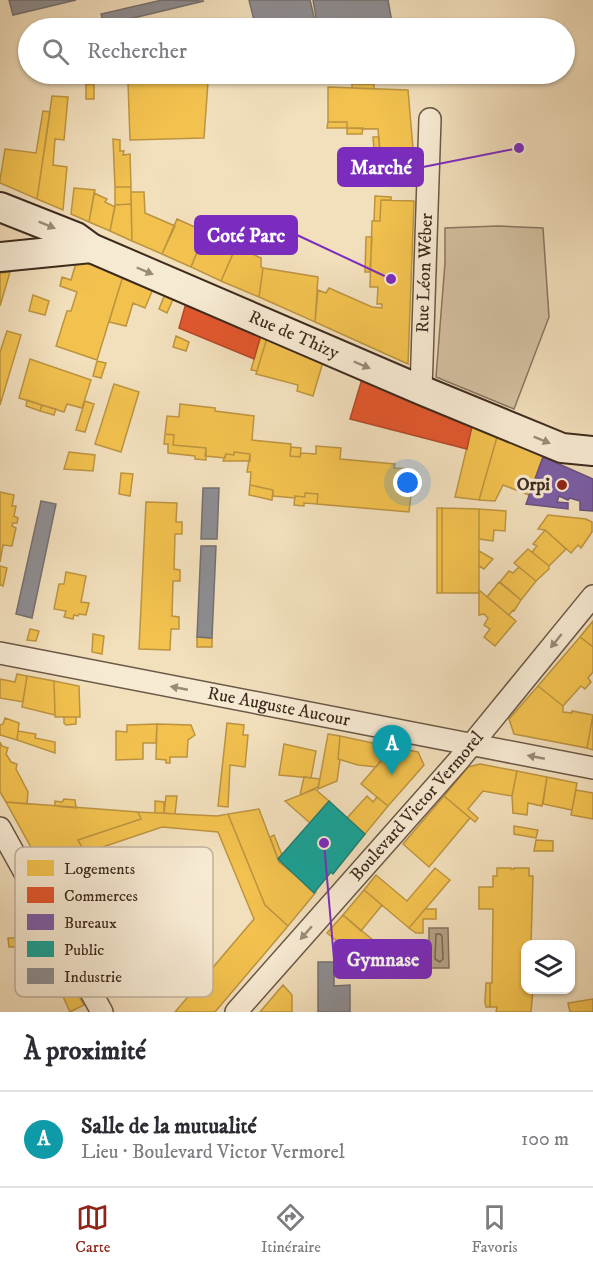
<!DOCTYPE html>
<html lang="fr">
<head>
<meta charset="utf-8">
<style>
  :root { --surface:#fff; --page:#f7f7f7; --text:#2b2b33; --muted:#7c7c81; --line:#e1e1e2; --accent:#8f2418 }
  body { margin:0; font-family:"IM FELL DW Pica",serif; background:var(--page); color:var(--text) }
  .controls { position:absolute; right:18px; bottom:18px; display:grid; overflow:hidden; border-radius:12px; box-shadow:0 2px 4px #0004 }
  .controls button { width:54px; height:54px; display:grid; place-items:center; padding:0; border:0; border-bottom:2px solid var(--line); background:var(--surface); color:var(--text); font:30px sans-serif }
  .you { position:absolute; left:408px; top:483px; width:21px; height:21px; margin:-15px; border:4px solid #fff; border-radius:50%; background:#1a73e8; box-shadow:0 0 0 9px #1a73e833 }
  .badge { display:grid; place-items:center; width:39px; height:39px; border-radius:50%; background:var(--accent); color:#fff; font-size:20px; font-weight:700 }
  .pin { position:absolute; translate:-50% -50px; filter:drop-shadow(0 2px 3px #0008) }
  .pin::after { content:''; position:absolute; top:32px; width:21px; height:18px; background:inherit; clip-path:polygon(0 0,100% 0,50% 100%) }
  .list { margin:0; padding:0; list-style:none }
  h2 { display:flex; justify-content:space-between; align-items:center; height:78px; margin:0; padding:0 24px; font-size:26px }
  h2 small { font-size:20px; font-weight:400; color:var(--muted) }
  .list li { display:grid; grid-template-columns:39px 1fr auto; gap:18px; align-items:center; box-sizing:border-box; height:96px; padding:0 24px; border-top:2px solid var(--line) }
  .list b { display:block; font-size:22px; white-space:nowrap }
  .list p { margin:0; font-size:20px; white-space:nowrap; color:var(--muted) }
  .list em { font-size:20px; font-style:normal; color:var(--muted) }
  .icon { flex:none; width:33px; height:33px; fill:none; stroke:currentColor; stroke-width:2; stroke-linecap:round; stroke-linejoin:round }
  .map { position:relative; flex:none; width:593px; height:1012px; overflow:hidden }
  .search { position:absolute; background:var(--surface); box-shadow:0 2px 4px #0004; left:18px; right:18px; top:18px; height:66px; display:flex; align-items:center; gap:15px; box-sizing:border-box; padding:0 21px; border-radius:33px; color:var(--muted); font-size:22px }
  .sheet { height:174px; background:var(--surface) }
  nav { display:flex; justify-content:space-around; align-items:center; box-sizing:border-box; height:84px; border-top:2px solid var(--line); background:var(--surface); font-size:16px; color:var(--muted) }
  nav a { display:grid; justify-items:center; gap:3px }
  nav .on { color:var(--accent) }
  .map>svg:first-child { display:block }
  .green { fill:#d3c0a1; stroke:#887660; stroke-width:1.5 }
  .water { fill:#b5a286; stroke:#85725c; stroke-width:1.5 }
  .homes { fill:#f2c14e; stroke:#bc9440; stroke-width:1.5 }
  .shops { fill:#e4572e; stroke:#b24a29; stroke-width:1.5 }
  .offices { fill:#7b5ea7; stroke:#694f7e; stroke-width:1.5 }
  .public { fill:#17a398; stroke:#237f73; stroke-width:1.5 }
  .industry { fill:#8d8d92; stroke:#75706f; stroke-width:1.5 }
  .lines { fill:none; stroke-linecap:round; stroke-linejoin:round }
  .shore { stroke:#7a6652; stroke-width:1.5 }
  .minor-casing { stroke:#6b5846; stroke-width:24 }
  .secondary-casing { stroke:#3e2b1e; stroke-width:32 }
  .minor { stroke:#f7ead3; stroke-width:21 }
  .secondary { stroke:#f7ead3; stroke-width:28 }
  .oneway { fill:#9a8a78 }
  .poi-dot { fill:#8f2418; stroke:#f7ead3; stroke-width:2 }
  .labels { text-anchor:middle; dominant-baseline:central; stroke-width:6; stroke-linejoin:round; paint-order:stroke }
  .street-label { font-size:18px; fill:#3e2b1e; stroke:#f7ead3 }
  .poi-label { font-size:18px; font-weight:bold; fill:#3e2b1e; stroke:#f7ead3; text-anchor:end }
  .key { fill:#f7ead3; stroke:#c0b19d; stroke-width:1.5 }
  .key-label { font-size:16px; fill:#3e2b1e }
  .leader { fill:none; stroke:#7b2cbf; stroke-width:2 }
  .callout-dot { fill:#7b2cbf; stroke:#f7ead3; stroke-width:2 }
  .callout { fill:#7b2cbf; stroke:#7b2cbf; stroke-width:2 }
  .callout-label { font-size:20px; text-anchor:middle; font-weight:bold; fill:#fff }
</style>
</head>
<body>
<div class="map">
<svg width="593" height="1012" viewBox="0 0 593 1012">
  <rect width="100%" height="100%" fill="#f2dfbc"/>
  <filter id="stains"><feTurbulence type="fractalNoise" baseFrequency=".00333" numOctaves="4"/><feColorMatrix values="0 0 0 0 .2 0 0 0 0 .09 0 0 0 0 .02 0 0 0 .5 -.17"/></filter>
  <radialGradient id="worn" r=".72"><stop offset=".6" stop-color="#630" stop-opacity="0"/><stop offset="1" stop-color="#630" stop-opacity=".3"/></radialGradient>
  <path class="green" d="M498 226 543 228 549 317 514 409 436 377 445 263V228Z"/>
  <path class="water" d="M429 928H448L449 968H429Z"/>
  <path class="homes" d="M208 82 204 138 130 140 128 83Z
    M86 84H94V99H86Z
    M352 84H374V89L352 88Z
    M328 87 408 90 415 172 381 170 378 129 347 128V122H328Z
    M52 96 68 97 64 140 55 139 53 165 67 167 63 210 37 199Z
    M43 111 50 112 37 199 0 183V180L5 149 36 153Z
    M328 122H347V128H327Z
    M347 128H363L362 134H347Z
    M373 137H379L381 170 392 171V174H376Z
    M113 139 120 140V151H124L123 155 130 154 131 187H115Z
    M115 187H131V204L115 205Z
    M74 188 95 190 89 222 71 214Z
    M131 192H144L145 213 175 226 162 254 132 241Z
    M94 193 107 199 105 202 115 207 110 231 89 222Z
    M375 196 391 197V200H381L380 221H374Z
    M381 200 414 201 408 364 315 322 318 290 326 293 329 288 372 307 382 308V304H377L378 287H370L372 221H380Z
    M131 204 132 241 110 231 115 205Z
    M177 219 197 228 199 224 207 227 191 267 162 254Z
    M207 229 238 242 221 281 191 267Z
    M366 237H372L370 272H365Z
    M236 247 261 258V267L263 268 259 297 221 281Z
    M89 261 123 276 97 360 56 346 67 311H71L77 292 60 286 62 277 71 280 76 263Z
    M263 268 318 277 315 322 259 297Z
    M10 272 0 306V273Z
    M123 276 153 289 145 308 133 303 126 326 109 322Z
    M165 294 174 297 167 313 159 309Z
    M33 295 49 301 45 315 29 311Z
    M7 331 21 335 0 405V352Z
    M261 335 267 338 257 371 251 370Z
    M176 336 189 342 186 351 173 347Z
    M267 338 323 362 313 396 297 391 298 385 256 374Z
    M30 359 91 380 82 408 67 404 64 412 19 398Z
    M97 361 106 363 101 378 93 376Z
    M114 384 139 392 121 452 95 444Z
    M27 400 42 405 40 411 26 406Z
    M85 401 94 404 85 432 76 430Z
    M180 404 215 408V411L254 416 252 440 291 444 290 456 300 457 301 453 316 454V446L341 448 340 459 395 464 394 468 410 469 409 485 412 486 409 512 317 504 318 494 305 493V497L295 496V498L273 496V490L250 485 251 472H247L250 454 234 452V455L226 454 225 458 205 456 206 448 173 445 174 435 165 434 167 416 179 417Z
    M42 405 56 409 54 415 40 411Z
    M472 426 497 437 479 500 455 497Z
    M165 434 174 435 173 445 206 448V460L195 459V456L168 453V444H164Z
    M497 437 543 457 529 495 503 485 495 501 479 500Z
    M291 447 301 448 300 457 290 456Z
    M69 452 95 455 93 471 64 469Z
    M234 452 250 454V461H223L226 454 234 455Z
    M121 473 133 474 130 496 119 494Z
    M250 485 273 490 272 500 249 495Z
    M0 492 14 495 12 506H16L14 516 18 518 17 523H13L12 526 16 528 12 546 3 545 0 562Z
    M305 493 318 494 317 504 304 503V506L294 505 295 496 305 497Z
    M146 502 177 503 176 522H182V534H175L174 569 180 570V581H173L172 616 179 617V629H171L170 650 139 649Z
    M437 508H442V593H437Z
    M442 508 479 509V593H442Z
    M479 509 506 511 505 531 494 530 493 541 479 539Z
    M548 515 586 519 592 522V532L581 548 578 545 571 553 545 530 538 529Z
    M545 530 566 549 549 566 532 552 537 546 533 544Z
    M528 549 549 566V569L536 581 514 563Z
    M479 551 493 559 484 569 479 566Z
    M0 566 7 568 3 586 0 585Z
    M519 567 536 581 521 600 500 582 509 571 513 573Z
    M66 572 86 576 81 602 89 603 86 615 79 614 78 616 74 615 73 619 64 617 66 611 54 609 59 584H64Z
    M499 582 521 600 514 611 513 610 509 615 487 597Z
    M479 590 516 621 495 646 484 637 490 629 484 625 488 618 484 614 479 615Z
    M593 621V647L580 637Z
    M30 629 39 631 36 641 27 640Z
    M93 634 104 636 102 654 92 652Z
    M197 637 212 638V647H197Z
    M580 637 593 647V672L588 678 591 682 585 689 581 686 563 706 538 686Z
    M17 674 27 676 23 702 0 698V679L15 682Z
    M27 676 54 681 55 715 22 707Z
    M54 681 79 686 80 717H55Z
    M538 686 563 706V712L572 713V711L593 715 587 748 514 734 509 719Z
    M593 715V750L587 748Z
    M64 717H76V724L66 725 64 723Z
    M5 718 19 723 17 740 0 735V725L3 724Z
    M227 723 244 725 243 735H248L245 767 230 765 228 807 218 806Z
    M157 724 156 743H143V759L116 760V731L127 732V725Z
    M157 724 191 725 195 735 188 740 187 757H170V763H166V760L156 759Z
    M18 731 36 734 35 738 55 742V753L17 740Z
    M328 734 340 736 338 759 340 760 337 781 318 789Z
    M340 736 387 746 386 755 376 767 358 765 338 759Z
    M0 742 2 746 8 748 6 754 11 762 17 764 16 769 28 792 27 804 6 802 0 792Z
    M284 744 316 751 311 778 279 775Z
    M387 746 418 752 424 765 388 806 361 784 386 755Z
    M480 764 517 771 512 796 483 791 468 809 478 818 475 822 444 796 468 767Z
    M517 771 547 777 542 806 528 803 527 815 513 813 512 796Z
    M304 777 320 779 318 787 300 795Z
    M547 777 577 783 572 810 543 804Z
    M315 789 329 801 310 823 285 801Z
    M576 790 593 793V819L571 815Z
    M166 796H177L175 814 164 813Z
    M367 796 373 802 377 797 388 806 365 834 347 818Z
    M444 796 470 818 429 867 403 844Z
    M64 799 75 800 76 808 55 806V801L62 802Z
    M155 801 164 802V813H155Z
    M6 802 138 812 141 819 78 840 89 861 105 864 116 883 112 890 121 892 131 911 128 917 103 932 100 927 81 938Z
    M259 809 279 862 316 892 288 926 265 905 228 814Z
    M138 812 217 816 228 814 265 905 288 926 215 1012H175L254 919 218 832 162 827 85 853 78 840 141 819Z
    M514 826 538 830 536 838 514 834Z
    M274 835 282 855 278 859 270 837Z
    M536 840 553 841V851H534Z
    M435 868 450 880 409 928 364 890 376 875 407 901Z
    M497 868H511V869H514V868H529V876H533L531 944H526V990H533L531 1012H496L497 1007H490V983H492L493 909H479V887H493V876H497Z
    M364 890 382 905 361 931 343 915Z
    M425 909H436V919H423V933H416L409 928Z
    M343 915 380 946 377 952 369 946 367 948 361 944 360 952H355L353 954 327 933Z
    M34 933H45L52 947H9L8 938H34Z
    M486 983H490V1007H486L485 1002Z
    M283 985 292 995V1012H260Z
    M73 986 84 1005 70 1012 61 992Z
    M593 999V1012H570L568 1003Z"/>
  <path class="shops" d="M186 303 261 335 254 359 179 328Z
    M362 379 472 426 467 449 350 419Z"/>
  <path class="offices" d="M543 457 593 479V511L580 510V501L570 498 568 500 559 496 557 502 568 503V509L526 504Z"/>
  <path class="public" d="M329 801 365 834 333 874 331 872 314 893 278 859Z"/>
  <path class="industry" d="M9 0H76L13 15Z
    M162 0 204 1 104 25 101 14Z
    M249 0H310L315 21 284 28H256Z
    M313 0H388L393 28H318Z
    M203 488H219L217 539H201Z
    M41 501 56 504 32 618 16 614Z
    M201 546H216L212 638 197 637Z
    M318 962H334V986L350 985V1012H318Z"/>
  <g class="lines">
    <path class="shore" d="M436 934H440L442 936 443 959 440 962 435 959Z"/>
    <g class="minor-casing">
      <g id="minor">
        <path id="s1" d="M421 390 430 119"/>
        <path id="s2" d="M0 653 593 768"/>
        <path d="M0 828 102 1012"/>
        <path id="s3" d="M236 1012 459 760 593 596"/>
      </g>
    </g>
    <g class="secondary-casing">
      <g id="secondary">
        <path id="s4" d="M0 207 76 237 91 248 421 390 562 448 593 451"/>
        <path d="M0 257 91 248"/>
      </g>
    </g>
    <use href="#minor" class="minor"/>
    <use href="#secondary" class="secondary"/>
  </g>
  <defs><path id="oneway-solid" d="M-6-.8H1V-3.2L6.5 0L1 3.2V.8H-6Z" transform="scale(1.5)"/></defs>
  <g class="oneway">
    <use href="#oneway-solid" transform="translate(47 225) rotate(22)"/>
    <use href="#oneway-solid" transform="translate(145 271) rotate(23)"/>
    <use href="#oneway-solid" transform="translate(362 365) rotate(23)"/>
    <use href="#oneway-solid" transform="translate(542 440) rotate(22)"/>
    <use href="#oneway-solid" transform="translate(556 641) rotate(129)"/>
    <use href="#oneway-solid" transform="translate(179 688) rotate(-169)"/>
    <use href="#oneway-solid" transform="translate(536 757) rotate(-169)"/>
    <use href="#oneway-solid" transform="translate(306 933) rotate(131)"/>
  </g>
  <circle class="poi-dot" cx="562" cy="485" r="6"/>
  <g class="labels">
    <g class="street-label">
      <text stroke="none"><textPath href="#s1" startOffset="117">Rue Léon Wéber</textPath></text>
      <text stroke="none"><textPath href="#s4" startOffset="321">Rue de Thizy</textPath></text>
      <text stroke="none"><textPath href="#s2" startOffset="284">Rue Auguste Aucour</textPath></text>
      <text stroke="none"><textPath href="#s3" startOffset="274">Boulevard Victor Vermorel</textPath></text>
    </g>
    <g class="poi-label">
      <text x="550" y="485">Orpi</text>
    </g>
  </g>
  <rect x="15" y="847" width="198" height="150" rx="9" class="key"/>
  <rect x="27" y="860" width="27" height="16" fill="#f2c14e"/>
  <rect x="27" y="887" width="27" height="16" fill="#e4572e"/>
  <rect x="27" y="914" width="27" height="16" fill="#7b5ea7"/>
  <rect x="27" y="941" width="27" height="16" fill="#17a398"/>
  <rect x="27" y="968" width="27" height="16" fill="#8d8d92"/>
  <g class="key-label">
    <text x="64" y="874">Logements</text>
    <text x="64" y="901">Commerces</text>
    <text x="64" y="928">Bureaux</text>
    <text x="64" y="955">Public</text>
    <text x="64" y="982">Industrie</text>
  </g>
  <path class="leader" d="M519 148L423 167M391 279L297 235M324 843L334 959"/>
  <g class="callout-dot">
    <circle cx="519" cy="148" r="6"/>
    <circle cx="391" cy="279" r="6"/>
    <circle cx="324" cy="843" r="6"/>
  </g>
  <g class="callout">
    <rect x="338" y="148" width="85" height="38" rx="6"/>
    <rect x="195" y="216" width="102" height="38" rx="6"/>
    <rect x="334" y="940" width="97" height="38" rx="6"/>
  </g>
  <g class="callout-label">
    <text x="381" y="174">Marché</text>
    <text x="246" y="242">Coté Parc</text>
    <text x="383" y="966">Gymnase</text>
  </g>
  <rect width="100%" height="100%" filter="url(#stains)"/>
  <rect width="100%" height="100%" fill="url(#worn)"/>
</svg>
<div class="controls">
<button><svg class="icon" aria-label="layers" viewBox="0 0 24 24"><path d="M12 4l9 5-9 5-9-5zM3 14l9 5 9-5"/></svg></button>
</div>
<div class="you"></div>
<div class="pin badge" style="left:392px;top:775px;background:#0f9aa8">A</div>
<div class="search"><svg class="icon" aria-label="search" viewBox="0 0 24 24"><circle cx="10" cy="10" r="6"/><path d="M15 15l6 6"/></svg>Rechercher</div>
</div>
<section class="sheet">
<h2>À proximité<small></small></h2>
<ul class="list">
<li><span class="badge" style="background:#0f9aa8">A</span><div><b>Salle de la mutualité</b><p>Lieu · Boulevard Victor Vermorel</p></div><em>100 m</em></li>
</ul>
</section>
<nav>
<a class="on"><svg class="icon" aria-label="map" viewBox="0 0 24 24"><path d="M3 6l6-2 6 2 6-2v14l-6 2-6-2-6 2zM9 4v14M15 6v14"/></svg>Carte</a>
<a><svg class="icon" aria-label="directions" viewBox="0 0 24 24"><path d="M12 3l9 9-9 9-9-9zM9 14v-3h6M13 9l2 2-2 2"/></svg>Itinéraire</a>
<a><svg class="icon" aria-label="saved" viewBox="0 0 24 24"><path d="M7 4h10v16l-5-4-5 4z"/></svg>Favoris</a>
</nav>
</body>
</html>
